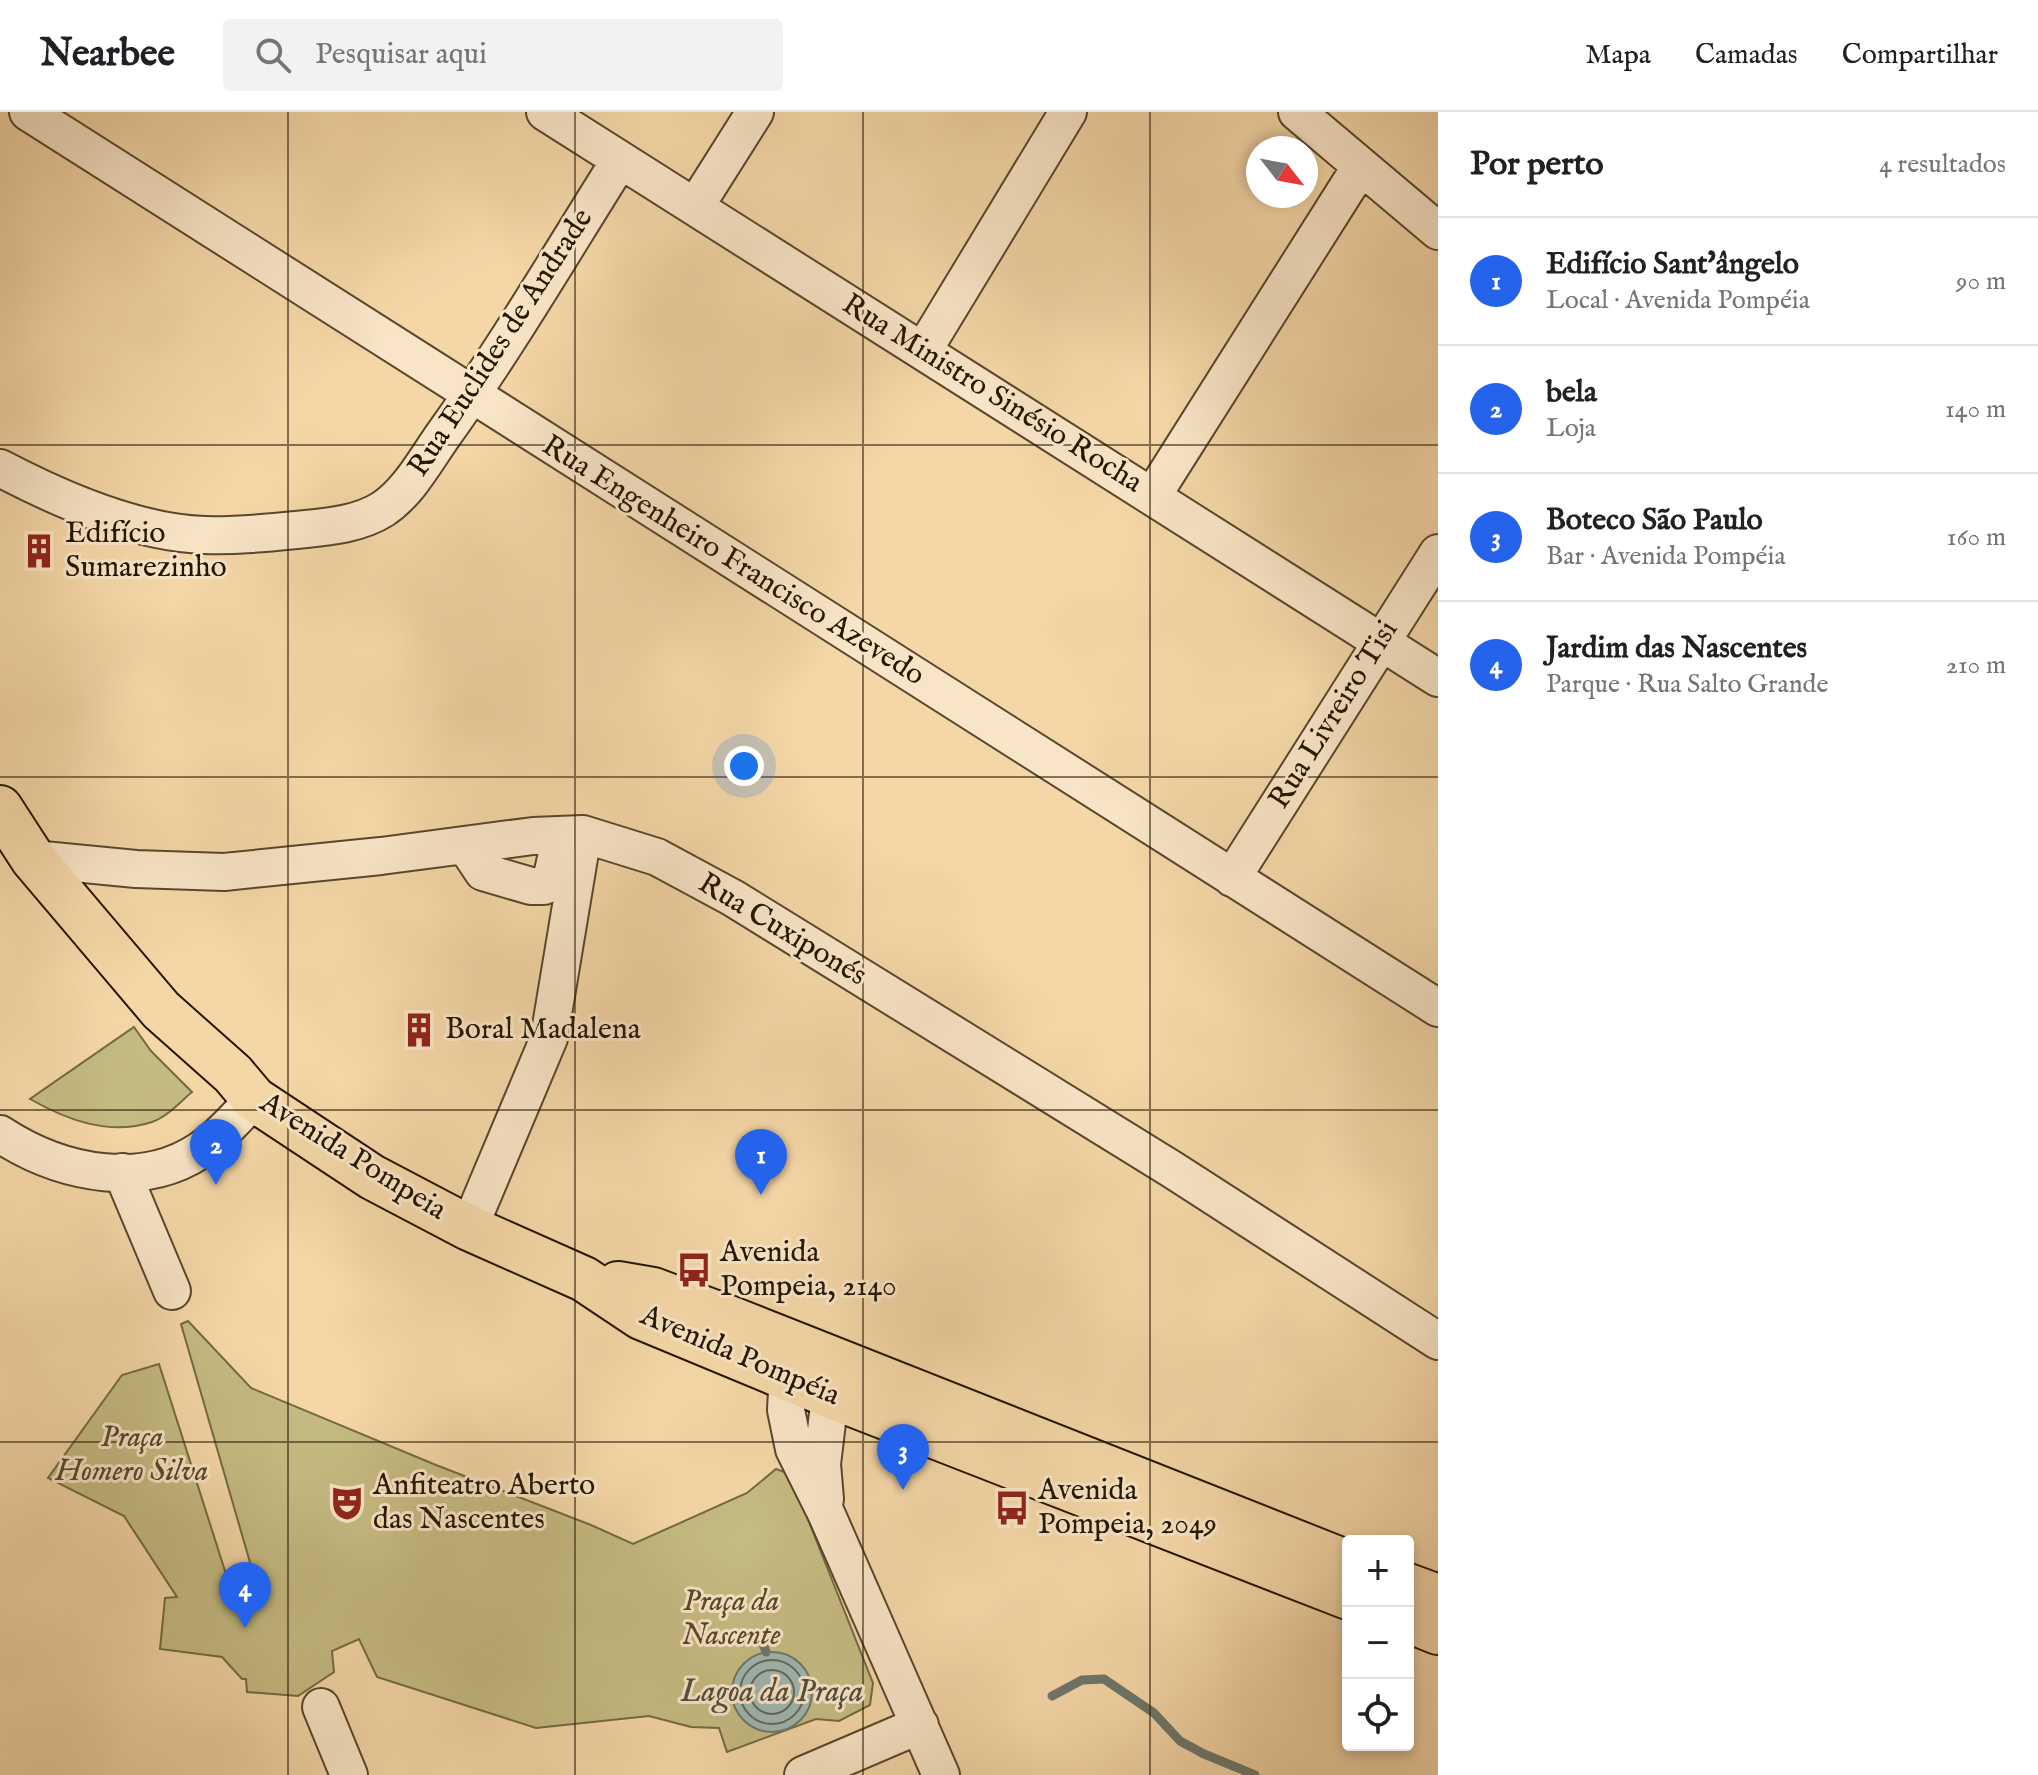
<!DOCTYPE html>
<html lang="pt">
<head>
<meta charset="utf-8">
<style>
  :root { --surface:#fff; --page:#f2f2f2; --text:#202124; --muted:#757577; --line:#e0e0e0; --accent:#2563eb }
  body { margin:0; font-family:"IM FELL English",serif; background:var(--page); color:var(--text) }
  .controls { position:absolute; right:24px; bottom:24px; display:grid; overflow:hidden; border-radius:8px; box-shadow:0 4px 12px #0003 }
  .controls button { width:72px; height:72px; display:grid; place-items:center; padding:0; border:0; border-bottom:2px solid var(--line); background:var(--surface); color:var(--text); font:40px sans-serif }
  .compass { position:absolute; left:1246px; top:24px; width:72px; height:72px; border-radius:50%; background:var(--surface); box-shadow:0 4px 12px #0003; rotate:121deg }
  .you { position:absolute; left:744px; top:654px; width:28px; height:28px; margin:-20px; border:6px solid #fff; border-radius:50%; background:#1a73e8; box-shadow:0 0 0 12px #1a73e833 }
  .badge { display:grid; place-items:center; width:52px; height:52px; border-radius:50%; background:var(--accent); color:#fff; font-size:26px; font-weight:700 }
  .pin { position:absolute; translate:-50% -66px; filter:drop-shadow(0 2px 4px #0008) }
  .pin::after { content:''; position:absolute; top:42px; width:28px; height:24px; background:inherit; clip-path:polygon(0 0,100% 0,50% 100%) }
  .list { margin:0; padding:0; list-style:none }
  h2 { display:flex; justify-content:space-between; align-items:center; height:104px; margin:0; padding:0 32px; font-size:34px }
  h2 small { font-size:26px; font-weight:400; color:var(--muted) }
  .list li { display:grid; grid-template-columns:52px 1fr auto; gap:24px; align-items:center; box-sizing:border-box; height:128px; padding:0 32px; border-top:2px solid var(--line) }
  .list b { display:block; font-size:30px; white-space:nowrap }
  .list p { margin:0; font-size:26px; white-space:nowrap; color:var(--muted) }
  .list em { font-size:26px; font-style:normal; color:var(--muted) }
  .icon { flex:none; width:44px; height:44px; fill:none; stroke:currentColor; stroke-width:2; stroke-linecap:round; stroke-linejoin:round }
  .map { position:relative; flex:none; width:1438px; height:1663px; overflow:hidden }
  header { display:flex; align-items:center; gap:48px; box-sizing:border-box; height:112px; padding:0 40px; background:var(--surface); border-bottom:2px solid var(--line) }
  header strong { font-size:38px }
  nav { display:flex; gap:44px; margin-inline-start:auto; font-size:28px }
  .search { width:560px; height:72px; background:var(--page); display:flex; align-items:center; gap:20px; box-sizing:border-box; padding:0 28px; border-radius:8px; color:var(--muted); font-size:30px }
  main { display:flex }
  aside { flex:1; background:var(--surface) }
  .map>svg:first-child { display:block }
  .green { fill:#c4bb82; stroke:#746942; stroke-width:2 }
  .water { fill:#9eb7b0; stroke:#6d776b; stroke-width:2 }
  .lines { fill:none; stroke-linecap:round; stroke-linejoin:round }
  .shore { stroke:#61675a; stroke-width:2 }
  .stream { stroke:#6d776b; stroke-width:9 }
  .minor-casing { stroke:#58472c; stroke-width:40 }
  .major-casing { stroke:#241703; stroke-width:48 }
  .minor { stroke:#f8e4c6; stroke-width:36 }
  .major { stroke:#f4d6a7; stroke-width:44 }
  .grid { fill:none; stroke:#241703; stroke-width:2; stroke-opacity:0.55 }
  .labels { text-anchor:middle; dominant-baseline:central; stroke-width:6; stroke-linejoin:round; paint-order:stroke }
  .street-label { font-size:30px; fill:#241703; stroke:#f8e4c6 }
  .poi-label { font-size:30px; fill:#241703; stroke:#f8e4c6; text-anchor:start }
  .park-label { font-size:30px; font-style:italic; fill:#544829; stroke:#f8e4c6 }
  .water-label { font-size:32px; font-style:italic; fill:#4f4f40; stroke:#f8e4c6 }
</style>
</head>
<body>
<header>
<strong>Nearbee</strong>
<div class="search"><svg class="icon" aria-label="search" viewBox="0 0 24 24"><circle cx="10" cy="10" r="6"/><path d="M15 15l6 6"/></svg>Pesquisar aqui</div>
<nav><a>Mapa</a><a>Camadas</a><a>Compartilhar</a></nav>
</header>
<main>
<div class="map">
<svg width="1438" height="1663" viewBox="0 0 1438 1663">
  <rect width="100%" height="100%" fill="#f4d6a7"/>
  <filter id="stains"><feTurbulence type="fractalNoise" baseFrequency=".0025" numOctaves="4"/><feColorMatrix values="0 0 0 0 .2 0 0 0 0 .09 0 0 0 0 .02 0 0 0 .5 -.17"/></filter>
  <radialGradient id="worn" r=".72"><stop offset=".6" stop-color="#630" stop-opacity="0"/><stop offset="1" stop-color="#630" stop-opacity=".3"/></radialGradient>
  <path class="green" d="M134 915 151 939 192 980C180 990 167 1005 152 1010 109 1024 67 1008 30 987Z
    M188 1209 251 1276 436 1353 591 1413 633 1432 747 1381 776 1357 790 1362 873 1571 870 1593 839 1609 816 1607 727 1640 719 1616 691 1615 649 1604 536 1616 377 1565 359 1527 332 1539 334 1560 298 1584 247 1580 246 1567H242L222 1545 160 1537 165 1486 177 1485 124 1404 48 1366 122 1263 159 1252 233 1484 260 1485 181 1212Z"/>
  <path class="water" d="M732 1580a40 40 0 1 1 80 0a40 40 0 1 1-80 0Z"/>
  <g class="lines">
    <path class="shore" d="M740 1580a32 32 0 1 1 64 0a32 32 0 1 1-64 0Z
      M750 1580a22 22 0 1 1 44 0a22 22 0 1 1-44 0Z"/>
    <path class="stream" d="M759 1521 766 1540
      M1052 1584 1082 1568 1104 1567 1154 1601 1180 1629 1204 1642 1255 1663"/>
    <g class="minor-casing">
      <path id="minor" d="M28 0 1438 896
        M545 0 1438 566
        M1297 0 1438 119
        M695 95 755 0
        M923 239 1068 0
        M0 356C61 388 136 421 205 423 236 424 266 421 296 418 325 415 358 413 383 397 409 380 426 347 444 322 507 234 562 140 620 48
        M1153 383 1361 54
        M465 733 483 760 531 774H544L552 764 561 723
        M33 747 136 757 224 760 381 744 533 724 583 722 657 745 733 786 1173 1058 1438 1229
        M1232 766 1438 441
        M0 1022C61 1062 148 1081 210 1031 226 1018 240 1002 254 987
        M122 1060 172 1179
        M469 1116 549 926 583 722
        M789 1240 786 1298 794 1337 826 1401 941 1663
        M825 1387 822 1352 833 1260
        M321 1595 349 1663
        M803 1663 920 1613"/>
    </g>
    <g class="major-casing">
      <path id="major" d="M0 696 33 747 161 898 233 962 254 987 372 1065 469 1116 584 1167 641 1205 829 1283 1348 1485
        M618 1172 653 1178 734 1208 1348 1451
        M1408 1474 1438 1485
        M1408 1508 1438 1520"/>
    </g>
    <use href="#minor" class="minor"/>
    <use href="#major" class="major"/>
  </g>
  <path class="grid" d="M288 0V1663M575 0V1663M863 0V1663M1150 0V1663M0 333H1438M0 665H1438M0 998H1438M0 1330H1438"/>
  <defs>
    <g id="building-bare" transform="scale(2.76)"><path d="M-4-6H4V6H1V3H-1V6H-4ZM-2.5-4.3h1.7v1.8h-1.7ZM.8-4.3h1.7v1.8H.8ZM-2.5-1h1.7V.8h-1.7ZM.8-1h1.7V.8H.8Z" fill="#8f2418" stroke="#f8e4c6" stroke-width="2.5" paint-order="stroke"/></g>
    <g id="bus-bare" transform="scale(2.76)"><path d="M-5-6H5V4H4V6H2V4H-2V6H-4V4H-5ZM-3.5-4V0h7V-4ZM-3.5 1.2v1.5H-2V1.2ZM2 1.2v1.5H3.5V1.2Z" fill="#8f2418" stroke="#f8e4c6" stroke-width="2.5" paint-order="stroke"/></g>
    <g id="theatre-bare" transform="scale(2.76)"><path d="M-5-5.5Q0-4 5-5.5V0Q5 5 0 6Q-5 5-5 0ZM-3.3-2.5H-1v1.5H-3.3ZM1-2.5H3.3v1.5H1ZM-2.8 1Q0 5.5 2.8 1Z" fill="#8f2418" stroke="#f8e4c6" stroke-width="2.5" paint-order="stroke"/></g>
  </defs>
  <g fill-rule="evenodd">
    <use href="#building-bare" x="39" y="439"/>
    <use href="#building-bare" x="419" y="918"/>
    <use href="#bus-bare" x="694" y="1158"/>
    <use href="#theatre-bare" x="347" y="1391"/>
    <use href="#bus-bare" x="1012" y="1396"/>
  </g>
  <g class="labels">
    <g class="street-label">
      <text transform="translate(501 231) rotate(-57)">Rua Euclides de Andrade</text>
      <text transform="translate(992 282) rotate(32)">Rua Ministro Sinésio Rocha</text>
      <text transform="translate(733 449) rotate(32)">Rua Engenheiro Francisco Azevedo</text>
      <text transform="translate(1334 603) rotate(-58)">Rua Livreiro Tisi</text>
      <text transform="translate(782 818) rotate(31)">Rua Cuxiponés</text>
      <text transform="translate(353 1045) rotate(32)">Avenida Pompeia</text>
      <text transform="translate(740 1244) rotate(23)">Avenida Pompéia</text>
    </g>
    <g class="poi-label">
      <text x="65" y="422">Edifício<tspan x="65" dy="34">Sumarezinho</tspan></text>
      <text x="445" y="918">Boral Madalena</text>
      <text x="720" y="1141">Avenida<tspan x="720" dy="34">Pompeia, 2140</tspan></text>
      <text x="373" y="1374">Anfiteatro Aberto<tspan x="373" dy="34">das Nascentes</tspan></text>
      <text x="1038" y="1379">Avenida<tspan x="1038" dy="34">Pompeia, 2049</tspan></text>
    </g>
    <g class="park-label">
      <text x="132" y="1326">Praça<tspan x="132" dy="34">Homero Silva</tspan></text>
      <text x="731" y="1490">Praça da<tspan x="731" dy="34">Nascente</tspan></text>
    </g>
    <g class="water-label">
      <text x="772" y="1580">Lagoa da Praça</text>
    </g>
  </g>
  <rect width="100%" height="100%" filter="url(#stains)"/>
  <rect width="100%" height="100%" fill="url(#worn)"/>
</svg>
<div class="controls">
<button>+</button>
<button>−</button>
<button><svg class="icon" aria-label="locate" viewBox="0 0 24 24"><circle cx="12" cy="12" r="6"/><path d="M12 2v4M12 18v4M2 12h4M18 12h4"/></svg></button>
</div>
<svg class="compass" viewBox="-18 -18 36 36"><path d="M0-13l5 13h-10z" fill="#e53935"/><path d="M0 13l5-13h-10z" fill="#757577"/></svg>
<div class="you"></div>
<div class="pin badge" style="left:761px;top:1083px">1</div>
<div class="pin badge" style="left:216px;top:1073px">2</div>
<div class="pin badge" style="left:903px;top:1378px">3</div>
<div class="pin badge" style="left:245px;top:1516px">4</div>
</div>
<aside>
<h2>Por perto<small>4 resultados</small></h2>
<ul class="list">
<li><span class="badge">1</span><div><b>Edifício Sant'ângelo</b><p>Local · Avenida Pompéia</p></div><em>90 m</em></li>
<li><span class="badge">2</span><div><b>bela</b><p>Loja</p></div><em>140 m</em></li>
<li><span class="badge">3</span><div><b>Boteco São Paulo</b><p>Bar · Avenida Pompéia</p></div><em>160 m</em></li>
<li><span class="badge">4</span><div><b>Jardim das Nascentes</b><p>Parque · Rua Salto Grande</p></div><em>210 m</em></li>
</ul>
</aside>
</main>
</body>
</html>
